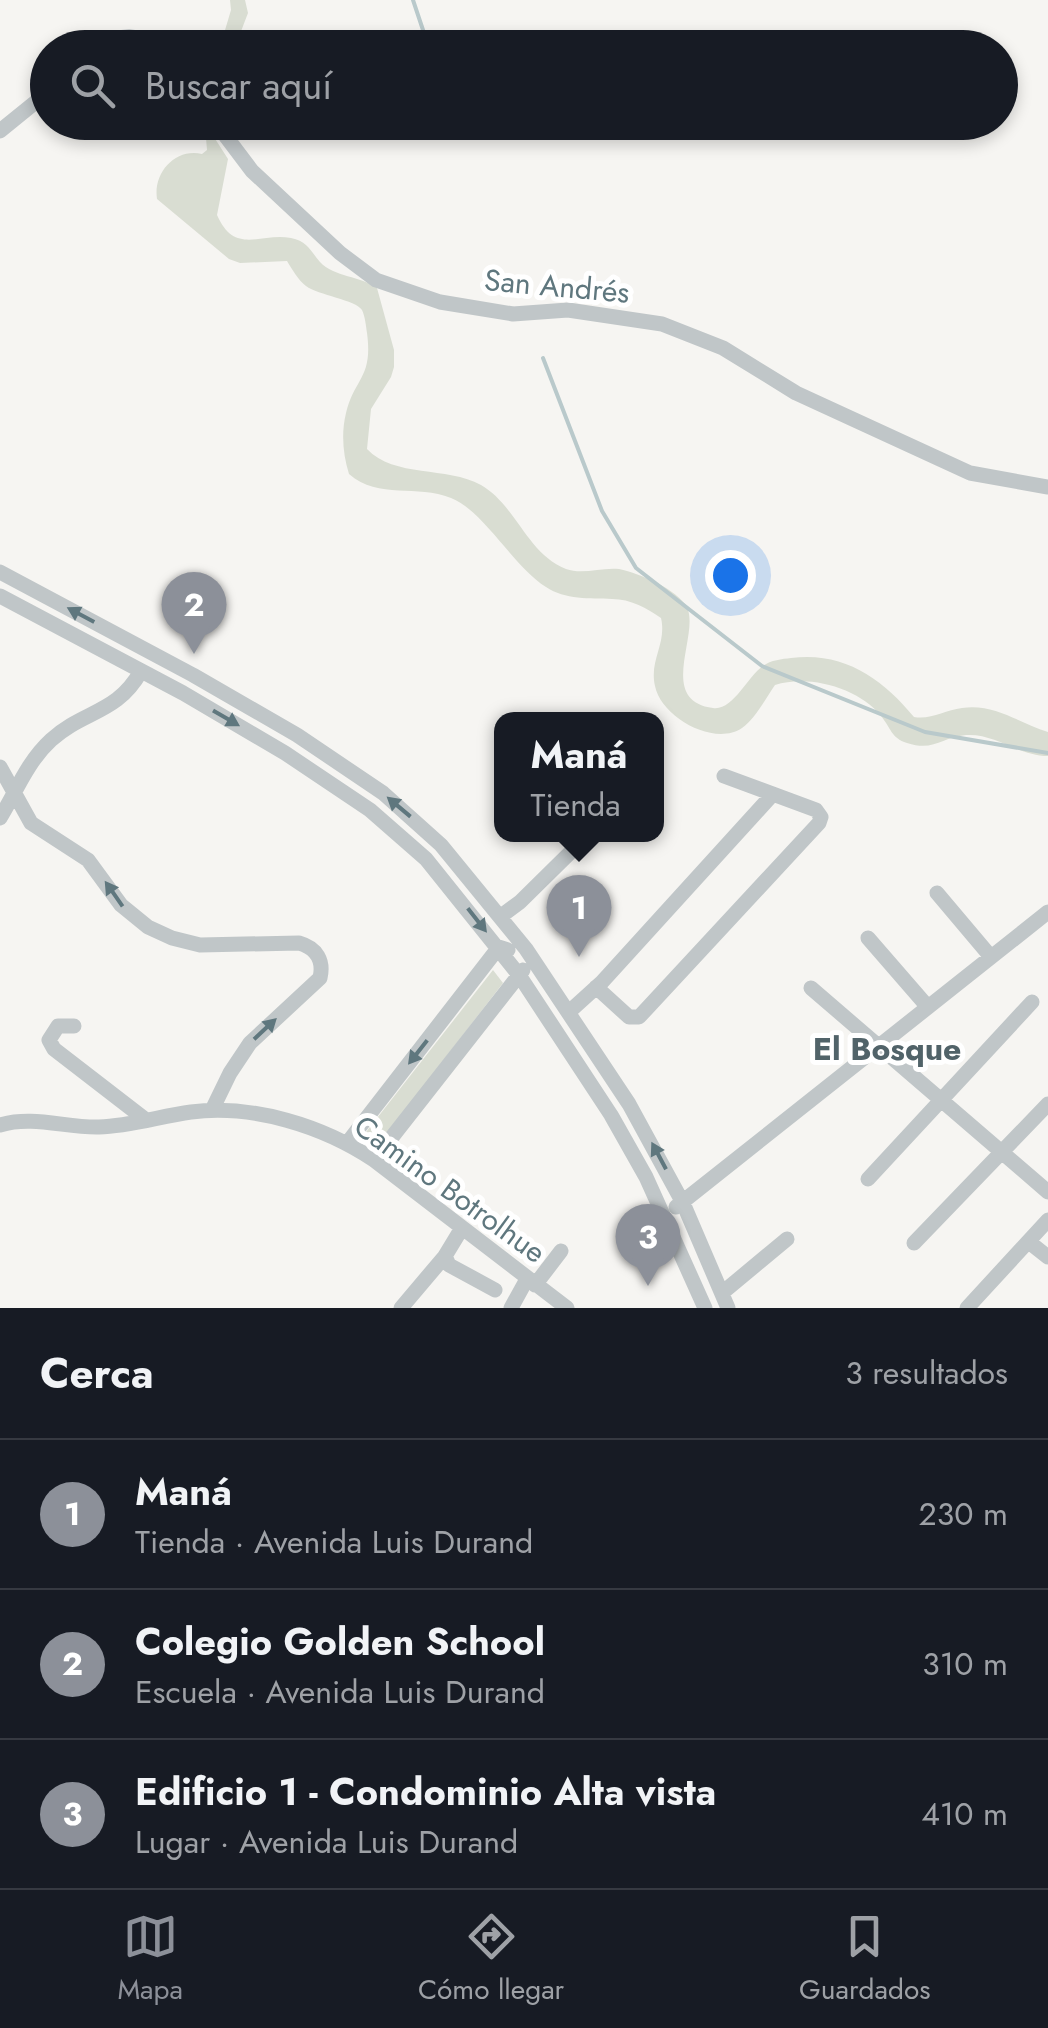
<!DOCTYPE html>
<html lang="es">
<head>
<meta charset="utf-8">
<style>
  :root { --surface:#171b24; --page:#242831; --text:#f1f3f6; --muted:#9ea1a6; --line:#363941; --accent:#8c9099 }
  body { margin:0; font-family:Jost,sans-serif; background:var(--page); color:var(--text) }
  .you { position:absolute; left:730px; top:575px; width:35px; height:35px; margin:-25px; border:8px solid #fff; border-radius:50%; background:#1a73e8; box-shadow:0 0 0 15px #1a73e833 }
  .badge { display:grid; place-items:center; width:65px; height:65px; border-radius:50%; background:var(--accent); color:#fff; font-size:32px; font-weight:700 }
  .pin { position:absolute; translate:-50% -82px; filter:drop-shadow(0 2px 5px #0008) }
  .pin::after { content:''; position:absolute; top:52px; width:35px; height:30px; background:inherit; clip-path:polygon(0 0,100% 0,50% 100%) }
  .popup { position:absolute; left:494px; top:712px; width:170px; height:130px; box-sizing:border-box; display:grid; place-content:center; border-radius:20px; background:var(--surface); filter:drop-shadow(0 2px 8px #0005); font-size:32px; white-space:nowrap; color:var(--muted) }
  .popup b { font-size:38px; color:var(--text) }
  .popup::after { content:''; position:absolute; left:50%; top:100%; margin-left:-20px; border:20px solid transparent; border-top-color:var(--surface) }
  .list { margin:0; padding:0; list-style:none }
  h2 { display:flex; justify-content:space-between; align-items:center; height:130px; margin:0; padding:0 40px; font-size:42px }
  h2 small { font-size:32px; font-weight:400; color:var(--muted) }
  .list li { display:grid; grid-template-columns:65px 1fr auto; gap:30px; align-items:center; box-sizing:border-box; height:150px; padding:0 40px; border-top:2px solid var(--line) }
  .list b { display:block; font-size:38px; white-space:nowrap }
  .list p { margin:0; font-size:32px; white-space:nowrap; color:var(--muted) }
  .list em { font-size:32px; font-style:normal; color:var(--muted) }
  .icon { flex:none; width:55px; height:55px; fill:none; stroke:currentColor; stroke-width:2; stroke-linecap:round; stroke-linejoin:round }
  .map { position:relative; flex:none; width:1048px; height:1308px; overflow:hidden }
  .search { position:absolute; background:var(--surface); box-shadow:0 5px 15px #0003; left:30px; right:30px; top:30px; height:110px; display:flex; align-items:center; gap:25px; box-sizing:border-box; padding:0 35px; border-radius:55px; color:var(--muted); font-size:38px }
  .sheet { height:580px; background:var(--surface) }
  nav { display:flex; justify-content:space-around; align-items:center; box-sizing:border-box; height:140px; border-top:2px solid var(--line); background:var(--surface); font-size:28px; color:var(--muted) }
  nav a { display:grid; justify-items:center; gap:5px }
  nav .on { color:var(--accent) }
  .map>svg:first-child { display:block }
  .green { fill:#d9ddd2 }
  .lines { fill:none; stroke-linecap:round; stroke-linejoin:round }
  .stream { stroke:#b9c9cb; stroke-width:4 }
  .minor { stroke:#c0c6c8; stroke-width:15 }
  .oneway { fill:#5f777e }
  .labels { text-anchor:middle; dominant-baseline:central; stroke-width:10; stroke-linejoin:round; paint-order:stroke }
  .street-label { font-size:30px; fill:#5f777e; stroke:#fff }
  .neighbourhood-label { font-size:32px; font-weight:bold; fill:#516369; stroke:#fff }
</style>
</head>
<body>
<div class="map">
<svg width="1048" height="1308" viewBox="0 0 1048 1308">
  <rect width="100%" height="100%" fill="#f6f5f2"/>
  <path class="green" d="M230 0H245L248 13 235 47H220L231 10Z
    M191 123H205L228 159 217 215C235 256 261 232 291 238 308 241 311 252 320 262 334 277 361 276 377 288L394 350V367L391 377 371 409 367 449C394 478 447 466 481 485 516 505 527 554 566 569 583 575 602 567 619 569 630 571 645 577 655 582 664 586 679 596 685 604 704 629 654 700 713 708 733 711 747 677 763 666 771 660 782 659 791 658 843 651 882 678 914 717 931 720 945 710 962 708 994 703 1019 723 1048 732V756C1019 756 995 733 966 735 942 737 934 752 907 743 891 738 891 728 881 716 859 688 809 674 775 685 766 698 755 719 742 728 714 747 661 717 655 686 649 660 667 644 661 618 646 608 631 599 612 599 590 598 565 600 546 587 512 565 484 511 451 498 417 484 379 500 349 474 343 455 341 433 346 413 355 377 373 378 367 333 366 326 365 316 362 310 356 300 318 295 306 286 298 280 292 269 287 261L240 263 229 259 157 199C153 173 175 148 202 154L207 150 206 138Z
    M493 970 503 983 378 1145 363 1136Z"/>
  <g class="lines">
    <path class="stream" d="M413 0 429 48
      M543 358 602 511 636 568 762 666 925 732 1048 753"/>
    <path class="minor" d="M102 48C122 32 137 34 157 48
      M215 122 252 171 340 253 376 280 440 302 513 314 568 310 662 324 723 348 796 393 970 473 1048 487
      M0 131 48 92
      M0 572 193 675 297 735 383 793 441 845 526 949 629 1104 683 1203 728 1308
      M0 596 183 693 285 753 370 810 426 859 519 975 611 1115 646 1177 705 1308
      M0 767 31 823 88 860 121 905 148 927 172 938 200 945 299 943C317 948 324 961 320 978L250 1043 230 1073 212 1110
      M0 818C16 792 27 762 51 740 84 710 117 714 141 671
      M937 893 991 957
      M501 916 520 902 589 834
      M868 938 927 1006
      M596 987 629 1017H639L819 823 821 817 816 810 724 776
      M811 988 1048 1192
      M570 1011 602 982 773 794
      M74 1026H58L49 1040 54 1049 146 1120
      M0 1125C33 1115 66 1128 99 1127 130 1126 161 1116 191 1112 253 1104 323 1126 374 1160L567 1308
      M348 1142 499 947 508 950
      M374 1160 523 970
      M868 1179 1032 1002
      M676 1207 1048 912
      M462 1228 445 1256 449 1265 495 1290
      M1029 1242 1048 1257
      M914 1243 1048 1104
      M535 1285 561 1251
      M722 1293 787 1239
      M401 1308 445 1256
      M511 1308 527 1279
      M967 1308 1048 1220"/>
  </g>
  <defs><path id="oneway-solid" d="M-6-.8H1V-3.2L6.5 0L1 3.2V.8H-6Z" transform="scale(2.5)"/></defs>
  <g class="oneway">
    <use href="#oneway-solid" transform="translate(81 615) rotate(-152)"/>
    <use href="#oneway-solid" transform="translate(226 718) rotate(30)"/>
    <use href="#oneway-solid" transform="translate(399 807) rotate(-140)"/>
    <use href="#oneway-solid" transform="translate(114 894) rotate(-125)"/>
    <use href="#oneway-solid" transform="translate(477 920) rotate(52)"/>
    <use href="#oneway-solid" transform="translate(265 1029) rotate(-43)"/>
    <use href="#oneway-solid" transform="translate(418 1052) rotate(128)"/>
    <use href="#oneway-solid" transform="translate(659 1156) rotate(-118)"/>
  </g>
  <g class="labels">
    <g class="street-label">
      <text transform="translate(557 286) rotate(5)">San Andrés</text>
      <text transform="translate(450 1189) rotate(36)">Camino Botrolhue</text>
    </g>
    <g class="neighbourhood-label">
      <text x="887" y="1049">El Bosque</text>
    </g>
  </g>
</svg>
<div class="you"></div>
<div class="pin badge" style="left:579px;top:957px">1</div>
<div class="popup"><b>Maná</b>Tienda</div>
<div class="pin badge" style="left:194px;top:654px">2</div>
<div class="pin badge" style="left:648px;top:1286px">3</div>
<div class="search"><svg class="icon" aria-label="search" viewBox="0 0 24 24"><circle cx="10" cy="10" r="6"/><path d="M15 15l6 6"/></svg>Buscar aquí</div>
</div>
<section class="sheet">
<h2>Cerca<small>3 resultados</small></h2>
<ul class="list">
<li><span class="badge">1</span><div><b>Maná</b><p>Tienda · Avenida Luis Durand</p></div><em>230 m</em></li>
<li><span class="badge">2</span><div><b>Colegio Golden School</b><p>Escuela · Avenida Luis Durand</p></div><em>310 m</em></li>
<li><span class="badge">3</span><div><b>Edificio 1 - Condominio Alta vista</b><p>Lugar · Avenida Luis Durand</p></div><em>410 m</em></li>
</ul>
</section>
<nav>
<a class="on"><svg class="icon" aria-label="map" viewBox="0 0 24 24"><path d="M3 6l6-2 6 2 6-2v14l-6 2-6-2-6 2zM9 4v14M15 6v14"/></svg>Mapa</a>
<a><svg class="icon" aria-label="directions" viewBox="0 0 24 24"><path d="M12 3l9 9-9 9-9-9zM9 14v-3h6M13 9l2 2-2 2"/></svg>Cómo llegar</a>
<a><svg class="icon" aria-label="saved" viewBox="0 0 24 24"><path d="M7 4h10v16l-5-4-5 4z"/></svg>Guardados</a>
</nav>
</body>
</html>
